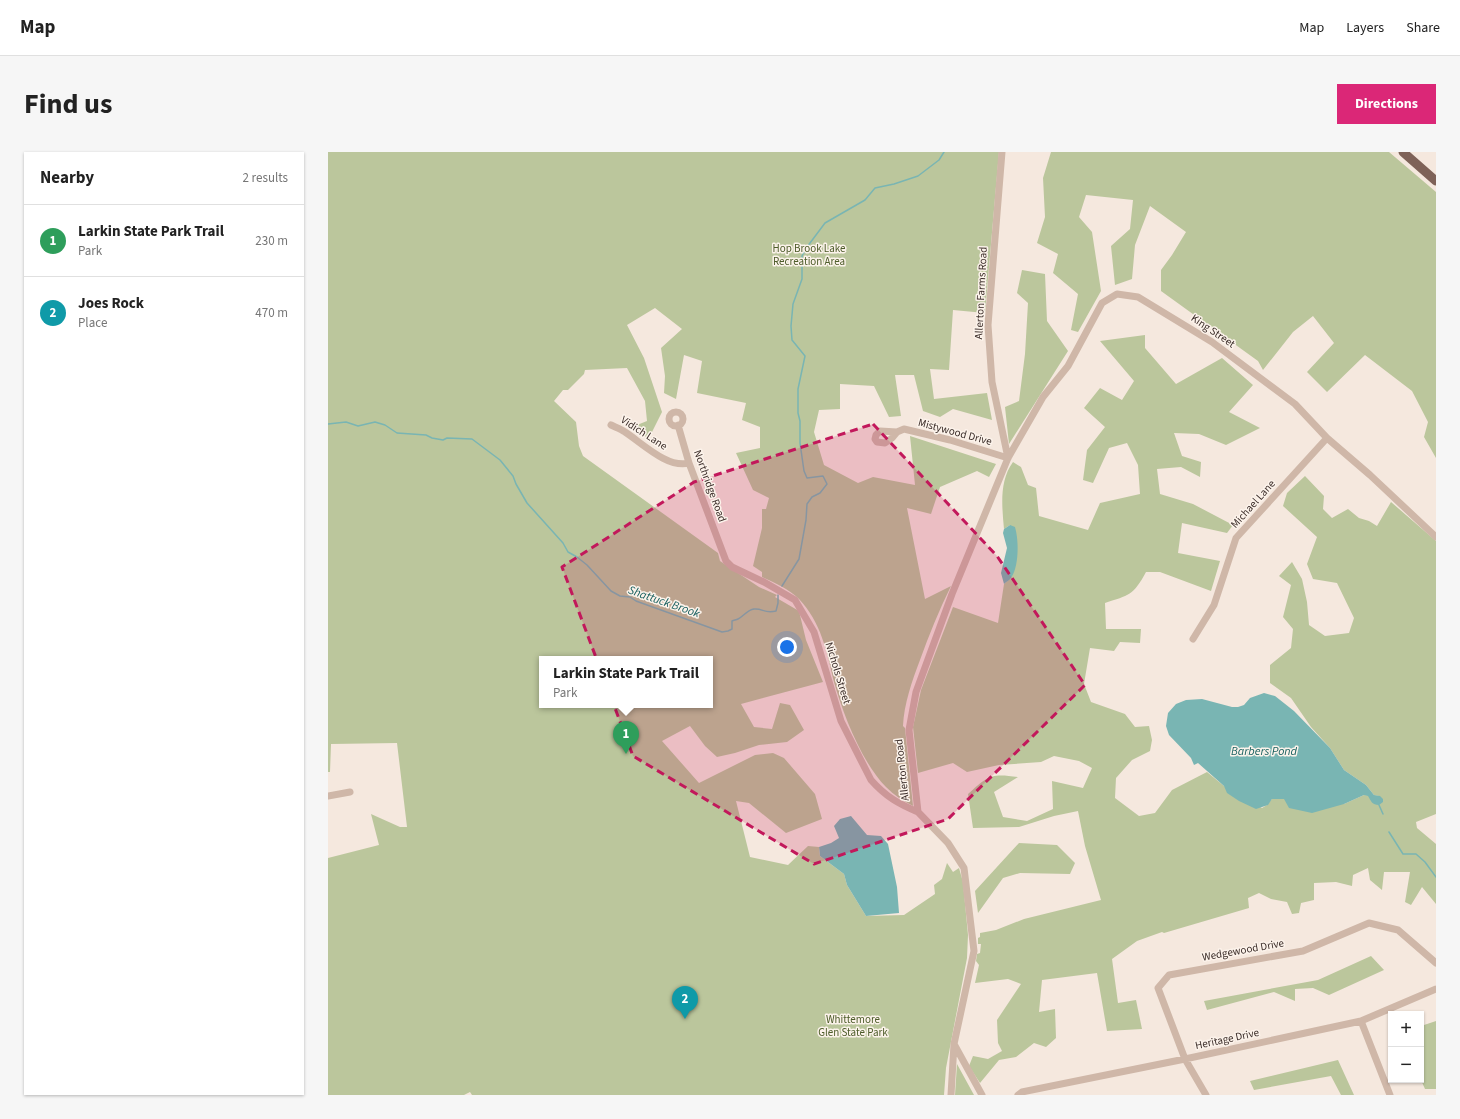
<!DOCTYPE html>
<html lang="en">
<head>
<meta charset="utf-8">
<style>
  :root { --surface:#fff; --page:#f6f6f6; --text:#222; --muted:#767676; --line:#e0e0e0; --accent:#db2777 }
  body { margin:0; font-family:"Source Sans 3",sans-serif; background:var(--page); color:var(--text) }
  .controls { position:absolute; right:12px; bottom:12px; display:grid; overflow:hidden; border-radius:0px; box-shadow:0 1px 3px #0004 }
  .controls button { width:36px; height:36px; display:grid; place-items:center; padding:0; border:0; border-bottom:1px solid var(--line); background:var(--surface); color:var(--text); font:20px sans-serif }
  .you { position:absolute; left:459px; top:495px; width:14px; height:14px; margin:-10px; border:3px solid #fff; border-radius:50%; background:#1a73e8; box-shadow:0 0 0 6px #1a73e833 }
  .badge { display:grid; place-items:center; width:26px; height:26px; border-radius:50%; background:var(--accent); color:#fff; font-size:13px; font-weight:700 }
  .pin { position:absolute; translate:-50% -33px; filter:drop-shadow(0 1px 2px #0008) }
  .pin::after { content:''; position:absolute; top:21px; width:14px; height:12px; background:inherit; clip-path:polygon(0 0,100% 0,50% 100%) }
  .popup { position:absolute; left:211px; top:504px; width:174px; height:52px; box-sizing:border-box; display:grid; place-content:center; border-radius:0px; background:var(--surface); filter:drop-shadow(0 1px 3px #0005); font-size:13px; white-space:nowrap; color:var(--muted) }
  .popup b { font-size:15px; color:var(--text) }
  .popup::after { content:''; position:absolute; left:50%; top:100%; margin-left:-8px; border:8px solid transparent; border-top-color:var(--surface) }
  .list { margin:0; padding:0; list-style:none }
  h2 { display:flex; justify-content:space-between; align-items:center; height:52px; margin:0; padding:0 16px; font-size:17px }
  h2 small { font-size:13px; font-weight:400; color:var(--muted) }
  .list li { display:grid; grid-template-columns:26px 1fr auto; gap:12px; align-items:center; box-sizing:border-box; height:72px; padding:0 16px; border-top:1px solid var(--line) }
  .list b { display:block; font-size:15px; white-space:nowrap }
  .list p { margin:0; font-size:13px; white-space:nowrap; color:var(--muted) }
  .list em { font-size:13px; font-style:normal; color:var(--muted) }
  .map { position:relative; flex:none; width:1108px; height:943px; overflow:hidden; border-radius:0px }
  header { display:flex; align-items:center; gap:24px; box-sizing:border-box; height:56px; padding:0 20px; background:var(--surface); border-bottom:1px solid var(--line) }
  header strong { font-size:19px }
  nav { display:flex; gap:22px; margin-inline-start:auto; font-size:14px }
  .intro { display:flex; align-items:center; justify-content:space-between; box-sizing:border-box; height:96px; padding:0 24px }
  h1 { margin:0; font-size:28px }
  .button { padding:10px 18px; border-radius:0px; background:var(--accent); color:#fff; font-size:14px; font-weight:700 }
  main { display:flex; gap:24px; padding:0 24px }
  aside { flex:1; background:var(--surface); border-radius:0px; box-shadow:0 1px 3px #0004 }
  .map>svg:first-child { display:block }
  .green { fill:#bbc69c; fill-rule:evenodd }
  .water { fill:#79b5b3 }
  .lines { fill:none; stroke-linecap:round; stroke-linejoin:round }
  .stream { stroke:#79b5b3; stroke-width:1.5 }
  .minor { stroke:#cfb7a8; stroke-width:7 }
  .major { stroke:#7e6258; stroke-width:9 }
  .marked { fill:#c2185b; fill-opacity:0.2; stroke:#c2185b; stroke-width:3; stroke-dasharray:8 5; stroke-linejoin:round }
  .labels { text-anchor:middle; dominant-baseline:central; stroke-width:3; stroke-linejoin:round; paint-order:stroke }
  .park-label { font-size:11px; fill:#4d5c2a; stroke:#fcf3eb }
  .street-label { font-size:11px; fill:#3b2d29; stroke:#fcf3eb }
  .water-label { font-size:12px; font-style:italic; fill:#1a6160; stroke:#fcf3eb }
</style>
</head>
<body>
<header>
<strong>Map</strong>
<nav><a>Map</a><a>Layers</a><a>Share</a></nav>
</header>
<div class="intro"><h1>Find us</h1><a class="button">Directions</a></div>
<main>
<aside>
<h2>Nearby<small>2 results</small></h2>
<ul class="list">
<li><span class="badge" style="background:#2e9e5b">1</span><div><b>Larkin State Park Trail</b><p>Park</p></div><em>230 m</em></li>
<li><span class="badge" style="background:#0f9aa8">2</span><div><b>Joes Rock</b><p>Place</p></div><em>470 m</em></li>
</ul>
</aside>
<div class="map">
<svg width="1108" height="943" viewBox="0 0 1108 943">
  <rect width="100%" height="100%" fill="#f5e8de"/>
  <path class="green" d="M0 0H671L657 161 625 158 621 218 602 217 606 247 659 241 664 268 625 257 612 265 595 259 586 223H567L573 264 561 265 546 234 512 232V257L491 258 486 280 496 313 530 331 545 325 587 333 582 284 668 312 661 325 649 319 612 335 603 362 579 356 597 447 623 434C611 458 601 483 592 508 584 529 576 552 575 574L577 576 585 654C575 649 566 643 558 635 534 611 515 562 506 530 499 500 493 470 471 447 461 437 447 431 434 425V420L425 414 434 376V357H438L441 346 425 338 408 301 432 296V275L414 268 418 251 369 241 374 209 356 203 348 247 336 241 337 224 333 196 354 177 327 156 299 173 316 206 334 260 320 288 309 273 319 269 317 249 299 216 257 218 256 222 240 238H235L226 249 248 270 251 294 255 304 390 401 392 409 431 435 449 443 447 445 471 459 478 488 495 530 413 552 426 575 444 577 452 551 462 553 476 578 459 590 431 593 407 601 389 605 377 594 362 574 334 589 371 631 427 603 445 601 456 606 487 642 494 667 458 681 421 651 408 649 422 705 460 713 480 694 491 695 492 704 516 722 519 733 538 764 576 763 607 742 606 733 614 727 619 711 625 720 631 716 635 730 640 783 639 806 618 916 616 943H144L142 940 136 943H0V706L51 693 43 662 72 675H79L69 591 3 592 2 620H0ZM214 507H382V553H214Z
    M723 0H1061L1108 40V306L1096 285 1100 270 1084 239 1037 203 999 240 979 220 1006 191 985 164 965 180 935 218 930 209 833 139V118L844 103 858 80 822 54 807 93 804 127 787 133 783 94 802 77 805 48 758 43 751 65 764 80 773 139 750 180 743 178 750 142 725 121 730 102 709 91 717 65 715 26Z
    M694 118 717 122 719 169 740 199 681 292 677 255 691 249 697 202 700 151 689 141Z
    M817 183V196L848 232 894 206 925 233 901 260 932 276 898 293 871 282 846 281 854 304 873 310 872 325 853 315 829 317 832 342 865 352 905 373 899 381 854 371 850 401 892 409 883 439 832 420H818C805 444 801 443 777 451L778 477H813L812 491 792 490 786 499 762 496 756 532 763 550 797 562 807 575 821 574 824 588 822 599 804 608 788 626 787 646 811 664 827 661 844 638 879 620 896 634 934 656 939 653 944 647 950 646 1016 652 1036 643 1051 644 1046 643 1038 633 1016 618 1002 596 983 575 963 546 942 531V513L963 496 965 477 955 465 963 433 951 424 964 410 974 427 979 450 981 473 997 484 1021 481 1026 466 1009 431 985 427 979 412 989 385 955 354 959 341 977 324 996 344 995 357 1004 366 1020 357 1031 366 1041 369 1049 374 1063 350 1108 389V662L1088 670 1089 676 1108 692V752L1094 735 1083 753 1077 750 1082 720H1056L1054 738 1042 728 1040 716 1025 723 1024 734 1008 730 986 731V748L973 751 971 761 964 762 959 750 943 747 931 741 920 746 921 756 836 781 834 780 809 789 784 807 790 851 808 848 814 877 779 879 769 821 714 828 711 860 727 857 728 886 718 895 706 891 688 905 671 908 652 931 641 914 645 904 660 907 674 899 670 891 669 868 693 832 680 827 647 831 651 813 648 809 649 802 652 801 653 792H650V786L652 785V781L668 778 696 767 773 748 757 694 750 659 726 664 691 675 645 676 640 642C660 624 662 621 690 625L666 640 675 665 699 669 725 657 724 629 755 636 764 616 751 609 726 604 713 610 671 613 639 620 625 611 590 621 585 575 593 538 625 455 670 471 676 432 683 426 682 373 676 377C674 355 671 329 685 310L693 315 700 333 708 336 711 364 760 378 772 351 812 342 810 313 799 291 781 296 765 331 755 328 759 298 777 275 756 256 772 236 794 248 806 229 772 189Z
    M691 691 729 693 747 711 742 722 692 721 675 726 650 761 647 739Z
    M1043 804 1056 818 1001 843 985 836 967 837V849L946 840 879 858 876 849 990 828Z
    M1108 869V937H1097L1093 928V874Z
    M1010 908 1026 943H1013L1003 924 926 938 922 929Z
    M629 912 646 943H627Z"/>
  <path class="water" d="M682 373 687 375C691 388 691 415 683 426 682 428 678 430 676 432L673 421 679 396 675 381 676 377Z
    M936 541 947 544 966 559 1002 596 1016 618 1038 633 1046 643 1052 644 1055 647V650L1051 653C1044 653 1043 649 1040 644L1036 643 1016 652 984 661 961 656 956 647H944L940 653 928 657 911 649 899 641 896 634 870 611 866 613 863 606 841 583 838 574 840 561 848 552 858 548 874 547 904 555H910L916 553 922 546Z
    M523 664 539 683 553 684 560 692 569 735 571 761 538 764 519 733 516 722 492 704 491 695 503 691 511 686 506 674 512 667Z"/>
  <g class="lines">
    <path class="stream" d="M0 272 18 270 30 274 47 270 57 273 69 281 98 283 104 286 115 288 119 286 144 287 172 308 185 324 188 332 199 351 235 391 240 400 249 405 259 413 283 439 292 444 302 445 308 449 394 480 400 479 404 477V469C406 468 408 468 410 467 416 464 419 458 426 457 435 456 436 462 448 459L450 451V443
      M454 434 471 407 478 368 479 352 484 345 492 341 499 332 495 324 479 326 476 319 472 291V269L470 261V237L477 204 464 188 463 174 465 152 474 127V104L479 95 497 71 537 48 547 36 566 32 590 24 611 8 616 0
      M1051 653 1055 662
      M1061 680 1075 702H1088L1097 710 1108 725"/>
    <path class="minor" d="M674 0 660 173 664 230 680 306
      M341 267a7 7 0 1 1 14 0a7 7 0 1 1-14 0Z
      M283 273C287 275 293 277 297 280 314 291 340 317 361 311
      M350 273 361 311 398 409 404 415 436 430 467 448 486 480 513 569 543 628C558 645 571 652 590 660
      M569 280 564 286 557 291 549 290 547 287 548 283 552 279 569 280 576 277 622 288 680 306
      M865 487 886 453 908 386 999 286
      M0 644 22 640
      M1033 869 1062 943
      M626 892 654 943
      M623 943 626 892 646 799 636 716 620 691 590 660 581 578 588 540 624 442 680 306 715 245 740 214 774 151 789 142 810 145 884 190 967 252 999 286 1042 323 1108 385
      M690 943 694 940 857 907 1033 869 1108 837
      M878 943 857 907 830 836 841 823 975 799 1041 771 1070 778 1108 811"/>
    <path class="major" d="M1075 0 1108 29"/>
  </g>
  <path class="marked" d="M545 272 669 404 757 533 620 667 486 712 305 604 234 415 366 330Z"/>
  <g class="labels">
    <g class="park-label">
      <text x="481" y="96">Hop Brook Lake<tspan x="481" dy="13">Recreation Area</tspan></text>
      <text x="525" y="867">Whittemore<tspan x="525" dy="13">Glen State Park</tspan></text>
    </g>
    <g class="street-label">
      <text transform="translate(653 141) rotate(-87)">Allerton Farms Road</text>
      <text transform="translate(885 179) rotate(34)">King Street</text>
      <text transform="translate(627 280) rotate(15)">Mistywood Drive</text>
      <text transform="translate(316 281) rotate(33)">Vidich Lane</text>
      <text transform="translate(382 334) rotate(70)">Northridge Road</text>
      <text transform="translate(925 352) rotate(-48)">Michael Lane</text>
      <text transform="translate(510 521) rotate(73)">Nichols Street</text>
      <text transform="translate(574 618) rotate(-96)">Allerton Road</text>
      <text transform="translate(915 798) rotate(-10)">Wedgewood Drive</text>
      <text transform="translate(899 887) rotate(-12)">Heritage Drive</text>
    </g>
    <g class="water-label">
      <text transform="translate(336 450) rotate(19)">Shattuck Brook</text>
      <text x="936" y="599">Barbers Pond</text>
    </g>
  </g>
</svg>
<div class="controls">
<button>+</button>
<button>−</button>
</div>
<div class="you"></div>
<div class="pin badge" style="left:298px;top:602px;background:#2e9e5b">1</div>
<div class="popup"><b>Larkin State Park Trail</b>Park</div>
<div class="pin badge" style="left:357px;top:867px;background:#0f9aa8">2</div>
</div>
</main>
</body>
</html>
